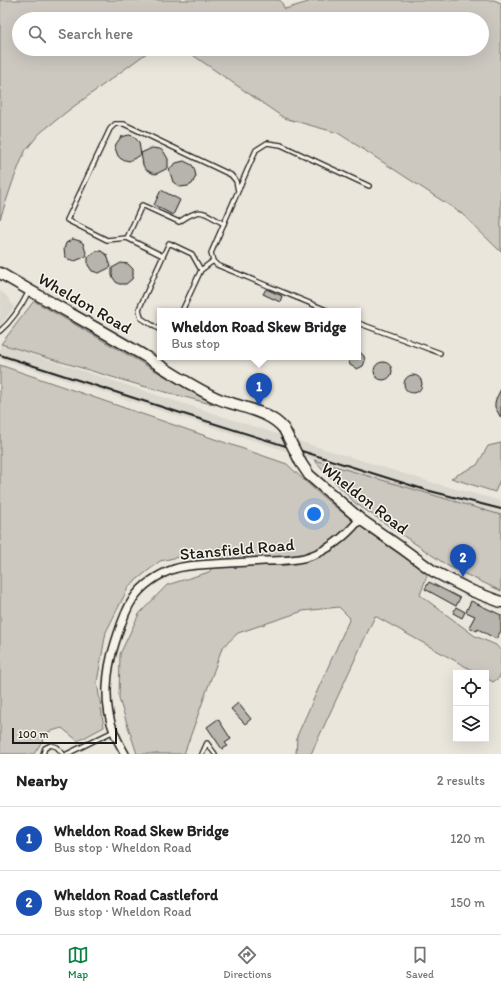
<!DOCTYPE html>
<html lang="en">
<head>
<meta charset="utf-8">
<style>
  :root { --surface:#fff; --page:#f6f6f6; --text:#202124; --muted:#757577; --line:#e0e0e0; --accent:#0b8043 }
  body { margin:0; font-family:Itim,sans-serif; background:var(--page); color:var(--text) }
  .controls { position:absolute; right:12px; bottom:12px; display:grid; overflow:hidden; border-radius:0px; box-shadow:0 4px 16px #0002 }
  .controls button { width:36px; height:36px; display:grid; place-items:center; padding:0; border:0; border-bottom:1px solid var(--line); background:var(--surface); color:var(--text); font:20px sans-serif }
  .scale { position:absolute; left:12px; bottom:10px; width:105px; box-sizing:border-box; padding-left:4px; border:2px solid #1c1c1c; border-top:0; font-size:11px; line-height:14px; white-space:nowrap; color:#1c1c1c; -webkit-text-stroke:3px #f7f3e8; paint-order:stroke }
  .you { position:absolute; left:314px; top:514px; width:14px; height:14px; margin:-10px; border:3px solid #fff; border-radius:50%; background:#1a73e8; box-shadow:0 0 0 6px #1a73e833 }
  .badge { display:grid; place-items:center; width:26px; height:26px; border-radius:50%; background:var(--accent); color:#fff; font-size:13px; font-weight:700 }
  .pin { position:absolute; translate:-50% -33px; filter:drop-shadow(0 1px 2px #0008) }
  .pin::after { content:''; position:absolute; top:21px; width:14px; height:12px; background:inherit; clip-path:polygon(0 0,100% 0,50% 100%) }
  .popup { position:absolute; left:157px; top:308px; width:204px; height:52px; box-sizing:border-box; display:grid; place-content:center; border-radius:0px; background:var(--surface); filter:drop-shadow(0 1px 3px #0005); font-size:13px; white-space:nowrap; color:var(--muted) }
  .popup b { font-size:15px; color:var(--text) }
  .popup::after { content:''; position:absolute; left:50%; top:100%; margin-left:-8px; border:8px solid transparent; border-top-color:var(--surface) }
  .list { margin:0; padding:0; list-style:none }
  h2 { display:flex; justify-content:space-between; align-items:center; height:52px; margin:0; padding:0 16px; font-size:17px }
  h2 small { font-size:13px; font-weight:400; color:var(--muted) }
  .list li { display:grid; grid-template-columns:26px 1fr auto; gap:12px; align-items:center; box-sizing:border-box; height:64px; padding:0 16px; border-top:1px solid var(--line) }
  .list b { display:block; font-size:15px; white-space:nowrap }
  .list p { margin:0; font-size:13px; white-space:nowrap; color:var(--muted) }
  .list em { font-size:13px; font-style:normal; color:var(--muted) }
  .icon { flex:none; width:22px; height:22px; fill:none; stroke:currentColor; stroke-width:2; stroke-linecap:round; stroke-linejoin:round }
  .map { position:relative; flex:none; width:501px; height:754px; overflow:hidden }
  .search { position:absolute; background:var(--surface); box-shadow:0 4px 16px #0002; left:12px; right:12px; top:12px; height:44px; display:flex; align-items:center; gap:10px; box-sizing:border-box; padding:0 14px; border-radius:22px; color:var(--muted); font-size:15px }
  .sheet { height:180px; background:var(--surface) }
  nav { display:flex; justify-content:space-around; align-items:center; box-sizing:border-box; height:56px; border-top:1px solid var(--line); background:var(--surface); font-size:11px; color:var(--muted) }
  nav a { display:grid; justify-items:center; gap:2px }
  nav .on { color:var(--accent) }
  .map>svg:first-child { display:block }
  .built { fill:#dad7ce }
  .green { fill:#ccc8c0; stroke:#74726e }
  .building { fill:#b6b4ac; stroke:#1c1c1c }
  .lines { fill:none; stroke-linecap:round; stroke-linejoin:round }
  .lane-casing { stroke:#1c1c1c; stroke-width:6 }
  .street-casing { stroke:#1c1c1c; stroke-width:10 }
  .secondary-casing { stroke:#1c1c1c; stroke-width:13 }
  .lane { stroke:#f7f3e8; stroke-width:3.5 }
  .street { stroke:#f7f3e8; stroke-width:7 }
  .secondary { stroke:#f7f3e8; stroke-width:10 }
  .rail { stroke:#1c1c1c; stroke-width:2 }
  .secondary-bridge-casing { stroke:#1c1c1c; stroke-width:13; stroke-linecap:butt }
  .secondary-bridge { stroke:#f7f3e8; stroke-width:10 }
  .labels { text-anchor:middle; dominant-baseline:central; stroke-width:3; stroke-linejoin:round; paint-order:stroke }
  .street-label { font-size:17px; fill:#1c1c1c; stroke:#f7f3e8 }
</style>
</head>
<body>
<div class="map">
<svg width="501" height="754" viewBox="0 0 501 754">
  <rect width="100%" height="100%" fill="#eae6dc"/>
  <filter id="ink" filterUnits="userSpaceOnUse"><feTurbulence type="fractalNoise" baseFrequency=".025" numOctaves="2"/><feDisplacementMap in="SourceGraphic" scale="8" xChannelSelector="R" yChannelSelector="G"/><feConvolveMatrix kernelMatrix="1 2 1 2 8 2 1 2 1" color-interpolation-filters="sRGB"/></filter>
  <g filter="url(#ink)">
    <path class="built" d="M0 291 6 295 14 307 0 326Z
      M0 344 305 443 434 483 501 501V515L314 460 0 359Z"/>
    <path class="green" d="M0 0H280L285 9 315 0H494L501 3V252L461 213 338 133 284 118 184 49H482V19H19V49H152L69 110 40 133 25 151 13 181 0 219Z
      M34 301 215 405 139 385 1 344Z
      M0 365 287 464C328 505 379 541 428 573L420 595 475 636 496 645 501 651 500 677 493 682 486 678V673H477L375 616 311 754H296L297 736 350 618 339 607 303 611 238 633 222 648 184 754H137L119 699 120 654 139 614 167 585 209 572 229 546 160 561 129 586 106 632 97 682 104 727 78 741 62 728 48 732 34 754H0Z
      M501 443V477L495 492 451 478 477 465 488 446Z
      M314 460 501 515V591L448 566 355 503Z"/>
    <path class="building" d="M129 135 133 136 139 142 141 155 129 161 121 159 118 156 115 148 116 144 121 137Z
      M152 148 160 149 164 152 168 159V168L156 174 152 173 145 169 143 165 141 153Z
      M184 161 192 165 194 168 196 176 192 184 188 186 180 187 173 182 169 169 176 163Z
      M161 190 180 200 173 215 154 205Z
      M73 239 80 241 83 243 87 256 75 261 68 259 65 256 64 249 66 243Z
      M97 251H101L107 255 111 267 99 273 92 271 88 265V257Z
      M121 263 128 264 133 269V276L132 279 126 284H119L116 282 112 276V268Z
      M266 289 282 296 280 302 263 294Z
      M358 350 364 356 365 361 363 366 357 369 350 365 348 357H358Z
      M374 371a9 9 0 1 1 18 0a9 9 0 1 1-18 0Z
      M404 384a9 9 0 1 1 18 0a9 9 0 1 1-18 0Z
      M501 389V418L495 407V403L496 399Z
      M429 582 460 598 456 606 425 589Z
      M471 601 501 615V631L496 639 478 629 477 631 469 627 475 616 466 612Z
      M456 607 465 612 462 618 453 613Z
      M238 703 251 719 245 724 231 709Z
      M218 719 231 739 225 743 228 746 222 749 207 727Z"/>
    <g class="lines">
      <g class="lane-casing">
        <path id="lane" d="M127 238 107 240 67 220 110 129 115 124H124L231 175 236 181 238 191
          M163 256 127 238 142 205 179 222C202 206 202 212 224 224
          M213 261 211 253 256 150 267 143 281 145 369 186
          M182 311 201 270 213 261 217 265 329 311
          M358 323 440 353
          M160 330 141 318 139 309 169 243 192 254 201 270
          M0 331C12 321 22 305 29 291
          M43 754 45 748 51 745 57 747 63 754
          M67 754 114 731
          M202 754 207 743 215 754"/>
      </g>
      <g class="street-casing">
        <path id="street" d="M125 754C121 747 117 740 114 732 103 704 106 671 115 643 120 628 124 612 133 599 142 585 159 574 174 569 186 565 200 565 213 564 230 563 247 562 264 561 278 561 294 561 307 557 328 551 346 536 360 519"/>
      </g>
      <g class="secondary-casing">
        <path id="secondary" d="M0 273C49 302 99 329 148 358 171 372 194 388 219 399 239 407 270 411 284 429
          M301 463 309 475 360 519 403 549 433 571 472 591 501 602"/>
      </g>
      <use href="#lane" class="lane"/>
      <use href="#street" class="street"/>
      <use href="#secondary" class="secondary"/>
      <path class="rail" d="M0 355 190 416 426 490 501 509"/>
      <g class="secondary-bridge-casing">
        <path id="secondary-bridge" d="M284 429 301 463"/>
      </g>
      <use href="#secondary-bridge" class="secondary-bridge"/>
    </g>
  </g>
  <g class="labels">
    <g class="street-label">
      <text transform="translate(85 303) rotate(30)">Wheldon Road</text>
      <text transform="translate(365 498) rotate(38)">Wheldon Road</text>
      <text transform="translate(237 549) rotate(-5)">Stansfield Road</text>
    </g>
  </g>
</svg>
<div class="controls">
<button><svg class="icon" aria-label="locate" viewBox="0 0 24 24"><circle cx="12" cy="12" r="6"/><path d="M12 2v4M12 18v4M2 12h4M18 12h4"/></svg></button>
<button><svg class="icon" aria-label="layers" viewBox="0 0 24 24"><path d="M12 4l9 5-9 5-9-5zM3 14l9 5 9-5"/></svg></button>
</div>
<div class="scale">100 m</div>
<div class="you"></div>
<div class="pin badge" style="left:259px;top:406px;background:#1a4fb4">1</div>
<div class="popup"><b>Wheldon Road Skew Bridge</b>Bus stop</div>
<div class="pin badge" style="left:463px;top:577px;background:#1a4fb4">2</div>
<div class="search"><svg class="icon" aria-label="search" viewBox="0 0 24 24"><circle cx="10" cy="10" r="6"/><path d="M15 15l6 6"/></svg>Search here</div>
</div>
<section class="sheet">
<h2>Nearby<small>2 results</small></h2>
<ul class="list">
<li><span class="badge" style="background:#1a4fb4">1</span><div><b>Wheldon Road Skew Bridge</b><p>Bus stop · Wheldon Road</p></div><em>120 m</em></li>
<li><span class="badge" style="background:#1a4fb4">2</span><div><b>Wheldon Road Castleford</b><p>Bus stop · Wheldon Road</p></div><em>150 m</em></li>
</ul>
</section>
<nav>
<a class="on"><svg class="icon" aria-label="map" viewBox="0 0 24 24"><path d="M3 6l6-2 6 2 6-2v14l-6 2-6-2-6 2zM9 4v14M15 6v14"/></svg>Map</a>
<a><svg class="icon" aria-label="directions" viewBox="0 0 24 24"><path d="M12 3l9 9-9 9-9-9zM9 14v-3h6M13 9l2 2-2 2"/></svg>Directions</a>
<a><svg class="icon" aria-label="saved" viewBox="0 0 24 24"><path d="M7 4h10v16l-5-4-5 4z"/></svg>Saved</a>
</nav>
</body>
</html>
